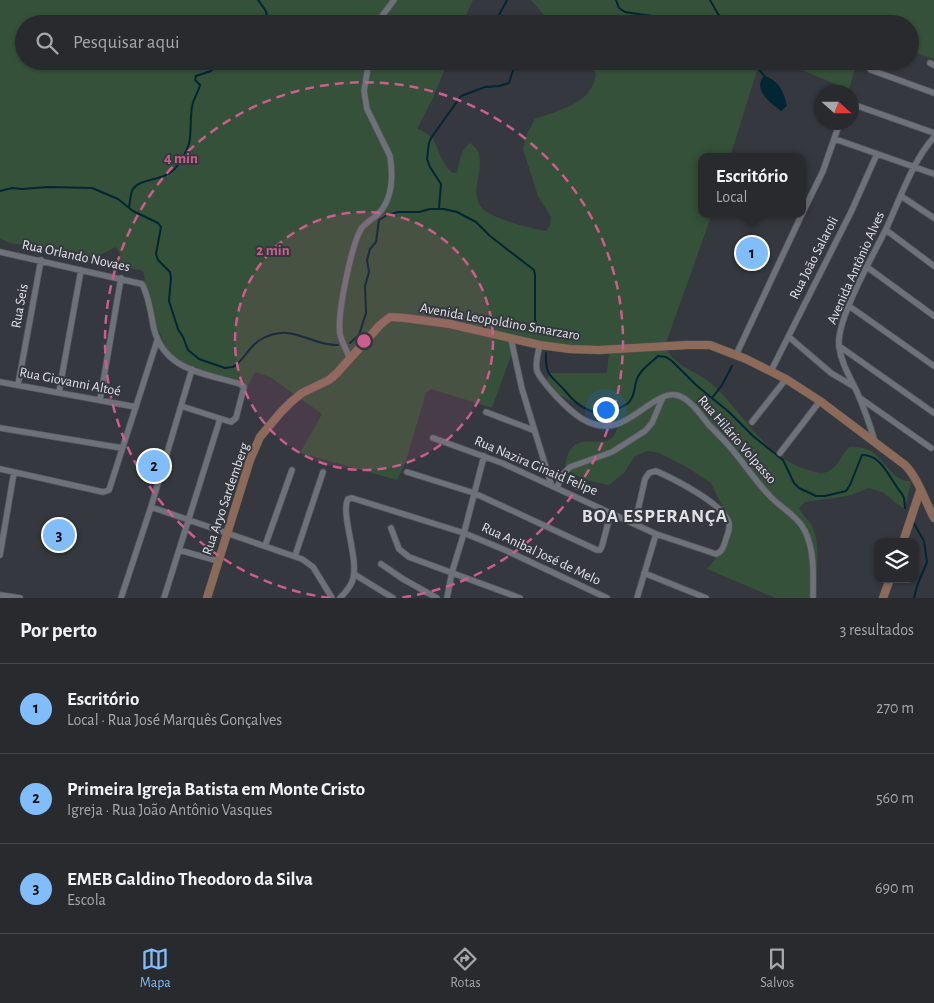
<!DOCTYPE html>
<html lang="pt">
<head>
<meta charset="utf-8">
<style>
  :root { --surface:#282a2e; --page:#34363a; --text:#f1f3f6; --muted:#a5a7aa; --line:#44464a; --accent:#80bdfa }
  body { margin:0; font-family:"Alegreya Sans",sans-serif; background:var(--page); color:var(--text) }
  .controls { position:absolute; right:15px; bottom:15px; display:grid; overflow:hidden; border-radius:10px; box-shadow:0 1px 4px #0004 }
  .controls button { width:45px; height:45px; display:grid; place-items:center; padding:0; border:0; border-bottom:1px solid var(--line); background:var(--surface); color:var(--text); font:25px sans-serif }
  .compass { position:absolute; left:814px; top:85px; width:45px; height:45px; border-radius:50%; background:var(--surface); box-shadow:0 1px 4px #0004; rotate:111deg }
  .you { position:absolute; left:605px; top:409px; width:18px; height:18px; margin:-12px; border:4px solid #fff; border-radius:50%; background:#1a73e8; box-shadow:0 0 0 8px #1a73e833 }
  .badge { display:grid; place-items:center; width:32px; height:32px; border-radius:50%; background:var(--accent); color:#111; font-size:16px; font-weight:700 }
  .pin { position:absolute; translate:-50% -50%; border:2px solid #fff; box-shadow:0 1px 5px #0006 }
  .popup { position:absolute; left:698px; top:153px; width:108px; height:65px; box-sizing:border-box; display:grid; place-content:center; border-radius:10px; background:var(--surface); filter:drop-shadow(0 1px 4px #0005); font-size:16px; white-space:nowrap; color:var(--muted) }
  .popup b { font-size:19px; color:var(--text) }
  .popup::after { content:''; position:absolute; left:50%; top:100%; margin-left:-10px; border:10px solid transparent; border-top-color:var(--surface) }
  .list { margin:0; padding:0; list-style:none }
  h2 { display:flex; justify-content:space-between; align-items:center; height:65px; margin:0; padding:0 20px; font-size:21px }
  h2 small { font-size:16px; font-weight:400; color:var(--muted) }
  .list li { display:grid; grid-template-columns:32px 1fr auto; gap:15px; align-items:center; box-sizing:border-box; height:90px; padding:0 20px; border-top:1px solid var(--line) }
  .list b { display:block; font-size:19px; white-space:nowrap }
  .list p { margin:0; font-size:16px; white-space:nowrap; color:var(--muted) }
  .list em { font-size:16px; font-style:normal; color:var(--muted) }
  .icon { flex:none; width:28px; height:28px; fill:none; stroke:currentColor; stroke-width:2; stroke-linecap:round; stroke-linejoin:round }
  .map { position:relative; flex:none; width:934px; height:598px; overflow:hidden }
  .search { position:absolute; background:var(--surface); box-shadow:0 1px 4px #0004; left:15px; right:15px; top:15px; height:55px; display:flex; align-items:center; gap:12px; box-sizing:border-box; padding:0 18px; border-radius:28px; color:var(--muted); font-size:19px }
  .sheet { height:335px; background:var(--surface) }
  nav { display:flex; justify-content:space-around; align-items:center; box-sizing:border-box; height:70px; border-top:1px solid var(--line); background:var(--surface); font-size:14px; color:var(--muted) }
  nav a { display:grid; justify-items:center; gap:2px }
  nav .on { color:var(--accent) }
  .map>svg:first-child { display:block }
  .green { fill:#355139 }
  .water { fill:#032634 }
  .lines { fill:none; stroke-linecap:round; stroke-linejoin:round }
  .stream { stroke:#032634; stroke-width:2 }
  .street-casing { stroke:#53555b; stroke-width:7 }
  .secondary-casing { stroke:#53555b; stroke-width:9 }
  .street { stroke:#6d7178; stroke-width:5.5 }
  .secondary { stroke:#8b6a59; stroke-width:8 }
  .ring { fill:none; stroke:#cc5e8b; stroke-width:2.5; stroke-dasharray:9 6 }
  .labels { text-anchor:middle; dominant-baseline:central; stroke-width:4; stroke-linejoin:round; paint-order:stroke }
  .street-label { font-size:14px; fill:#dfe1e5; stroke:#35383e }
  .district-label { font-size:19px; font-weight:bold; letter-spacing:1px; fill:#dfe1e5; stroke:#35383e }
  .centre { fill:#cc5e8b; stroke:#35383e; stroke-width:2.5 }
  .ring-label { font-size:15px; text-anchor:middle; font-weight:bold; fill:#cc5e8b; stroke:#35383e; stroke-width:4; stroke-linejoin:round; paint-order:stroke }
</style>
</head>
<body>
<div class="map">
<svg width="934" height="598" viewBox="0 0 934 598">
  <rect width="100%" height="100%" fill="#35383e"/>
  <path class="green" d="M0 0H473L462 24H24V61H448L434 96 417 129C443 136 435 161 453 173L457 172C460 160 460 151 470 143 493 157 467 188 481 207 489 218 532 229 546 231L550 225 551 217 538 196 523 149 527 134 535 119C559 110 592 104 596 74L591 67 567 61H760L730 157H702V214H712L665 346C668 350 670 356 674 359 685 370 701 374 712 384 744 413 764 457 808 470 813 471 818 474 823 473 839 469 839 457 849 447 885 443 885 482 911 481L905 509 897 504 884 493 869 488 848 496 805 502 799 508C803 516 810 521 813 528 821 549 817 576 812 598H775L707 569 724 548 732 527 711 483 685 466 659 453 648 451 635 456 624 473 609 485C594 482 574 479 565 465 566 461 567 455 570 450 584 429 615 458 618 422 599 410 557 401 546 382L550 373H607L609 352 517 339 492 408 431 389 426 393 405 464 397 480 300 453 322 414 270 377 255 372 248 386 197 370 170 356 152 316 143 271 121 266C119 259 122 252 115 247L93 259 45 248 9 243 0 238Z
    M531 0H934V59L910 51V24H552Z
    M781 61H857L849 90Z"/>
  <path class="water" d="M764 76C779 80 784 92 787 106L781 111C771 103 752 90 764 76Z"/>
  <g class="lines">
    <path class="stream" d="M258 0 266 11 267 17 260 24
      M616 0 619 8 625 12 665 18 681 24
      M710 0 718 14 730 24
      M501 24 499 15 507 0
      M752 61 765 77
      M0 191 12 188 22 189 48 187 92 188 118 199 133 211 158 223 161 227 156 254 158 260 170 272 171 278 169 301 178 329 183 337 188 350 199 359 225 368 233 367C244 361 248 347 260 340 293 321 309 346 338 345
      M129 208C130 202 130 194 133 189 141 177 166 182 177 166 196 140 188 135 192 107 193 99 198 93 200 85L195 80 196 76 211 71 216 61
      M439 208 441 184 430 167 427 159 429 143 431 138 461 96 485 87 499 86 509 83 516 61
      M350 343 359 335 366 313 365 286 369 272 367 260 370 249 376 242 379 220 387 215 398 212H419L430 209H444L457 212 476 222 490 236 534 270 535 275V320L537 326 548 335
      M546 353C545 378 552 375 566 392 579 408 597 419 617 409 622 407 627 405 630 401 635 394 634 389 636 382 639 370 650 364 658 356L666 357 672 361 696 385 729 412 753 436 783 460 794 483 799 488 816 496H825L846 491 850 485 862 455C882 454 890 480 902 494L904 498 905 508
      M712 398 722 385 732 366
      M913 522 924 541 927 562 917 586 914 598"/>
    <g class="street-casing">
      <path id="street" d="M376 24 394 0
        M862 61 871 70 934 93
        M930 63 934 65
        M852 104 934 133
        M835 139 934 174
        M901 196 934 218
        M802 214 823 171 840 122
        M886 230 934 266
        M0 252 142 284C149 296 151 315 154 329 165 371 204 373 240 384L244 387 236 418 231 422 181 406
        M867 267 934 316
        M849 306 934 366
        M789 337 831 373 853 386
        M511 339 522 389 551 484
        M540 345C538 353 535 362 537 371 541 380 549 388 555 395 571 412 591 432 617 424 635 419 660 391 676 395 690 398 700 414 709 425 716 432 723 439 730 447 743 462 754 479 768 494 779 507 797 515 805 531 815 552 813 576 813 598
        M839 346 934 413
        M736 355 802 214
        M350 359C347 351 342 343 340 334 337 314 351 247 361 229 365 223 373 219 378 214 393 199 393 175 390 156L367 109 364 91 369 61
        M771 371 851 212 877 154
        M0 382 136 407
        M18 385 41 260
        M59 392 81 270
        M860 398 931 448
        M100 400 121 278
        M486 412 533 430
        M752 422 786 379
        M0 428 122 448
        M433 438 502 463 656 534 716 554C723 552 724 545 726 539 728 534 730 529 729 523 724 504 674 479 656 471L649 473 645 479 635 523
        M875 442C870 425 864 408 857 392 850 377 841 363 839 346 836 319 874 254 887 227 901 197 912 162 934 137
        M780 453 820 401
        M0 469 103 492 109 490 157 341
        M407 472 474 493 597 550H600L602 546 611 512
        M557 487 563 474 570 467 612 452 645 431 652 423 663 397
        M151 507 302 559 313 567 332 598
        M391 528 399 549 409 557 520 598
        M265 546 292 470
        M179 550 218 561
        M0 555 14 472
        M295 556 323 472
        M381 564 403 579 437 598
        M644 573 706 598
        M354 574 393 598
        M0 595 20 598
        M121 598 151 507 192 369
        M164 598 220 419
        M340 598C345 593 351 587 353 579 359 559 340 512 348 499L352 498 464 533 505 550 607 598
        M447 598 452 572 464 533 484 456
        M637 598 656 534"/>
    </g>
    <g class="secondary-casing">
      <path id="secondary" d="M903 542 920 491
        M207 598 250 460 260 437 281 412 291 402 302 393 329 380 337 373 380 325 390 317 405 318 450 324 540 345 570 349 599 350 687 345H710L746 359 786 379 820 401 905 465C918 478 925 501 934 518
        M883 598 890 579"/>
    </g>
    <use href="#street" class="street"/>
    <use href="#secondary" class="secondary"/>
  </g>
  <circle cx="364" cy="341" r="129" fill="#cc5e8b" fill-opacity=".12"/>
  <g class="ring">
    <circle cx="364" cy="341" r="129"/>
    <path d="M330 598A259 259 0 1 1 398 598"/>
  </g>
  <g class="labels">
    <g class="street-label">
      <text transform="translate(76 256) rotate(12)">Rua Orlando Novaes</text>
      <text transform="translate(814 258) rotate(-63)">Rua João Salaroli</text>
      <text transform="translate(856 268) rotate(-66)">Avenida Antônio Alves</text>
      <text transform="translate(20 306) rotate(-80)">Rua Seis</text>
      <text transform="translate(500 322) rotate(10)">Avenida Leopoldino Smarzaro</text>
      <text transform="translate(70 382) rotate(11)">Rua Giovanni Altoé</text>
      <text transform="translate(737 440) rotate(49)">Rua Hilário Volpasso</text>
      <text transform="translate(536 466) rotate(23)">Rua Nazira Ginaid Felipe</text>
      <text transform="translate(226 499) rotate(-71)">Rua Aryo Sardemberg</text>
      <text transform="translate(541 554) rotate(25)">Rua Anibal José de Melo</text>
    </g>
    <g class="district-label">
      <text x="655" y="516">BOA ESPERANÇA</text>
    </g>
  </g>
  <circle cx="364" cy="341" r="8" class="centre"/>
  <g class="ring-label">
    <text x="181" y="163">4 min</text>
    <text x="273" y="255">2 min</text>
  </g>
</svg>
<div class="controls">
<button><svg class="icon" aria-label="layers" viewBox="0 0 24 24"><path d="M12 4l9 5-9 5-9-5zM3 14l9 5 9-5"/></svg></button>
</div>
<svg class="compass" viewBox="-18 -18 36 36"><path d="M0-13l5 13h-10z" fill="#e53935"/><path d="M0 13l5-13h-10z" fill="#a5a7aa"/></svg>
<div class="you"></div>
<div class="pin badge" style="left:752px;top:253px">1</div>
<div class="popup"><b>Escritório</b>Local</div>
<div class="pin badge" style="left:154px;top:466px">2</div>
<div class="pin badge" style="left:59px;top:535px">3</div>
<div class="search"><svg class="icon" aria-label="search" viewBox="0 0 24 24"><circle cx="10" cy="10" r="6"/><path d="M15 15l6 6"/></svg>Pesquisar aqui</div>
</div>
<section class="sheet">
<h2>Por perto<small>3 resultados</small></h2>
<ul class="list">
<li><span class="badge">1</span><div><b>Escritório</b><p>Local · Rua José Marquês Gonçalves</p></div><em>270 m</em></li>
<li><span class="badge">2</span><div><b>Primeira Igreja Batista em Monte Cristo</b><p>Igreja · Rua João Antônio Vasques</p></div><em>560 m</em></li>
<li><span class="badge">3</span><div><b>EMEB Galdino Theodoro da Silva</b><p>Escola</p></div><em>690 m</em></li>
</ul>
</section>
<nav>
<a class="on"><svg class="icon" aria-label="map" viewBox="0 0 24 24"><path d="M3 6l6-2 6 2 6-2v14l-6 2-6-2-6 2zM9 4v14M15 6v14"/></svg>Mapa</a>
<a><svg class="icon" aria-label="directions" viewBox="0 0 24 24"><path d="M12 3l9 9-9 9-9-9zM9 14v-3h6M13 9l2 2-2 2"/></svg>Rotas</a>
<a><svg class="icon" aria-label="saved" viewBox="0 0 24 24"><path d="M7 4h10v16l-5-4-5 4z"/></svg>Salvos</a>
</nav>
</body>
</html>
